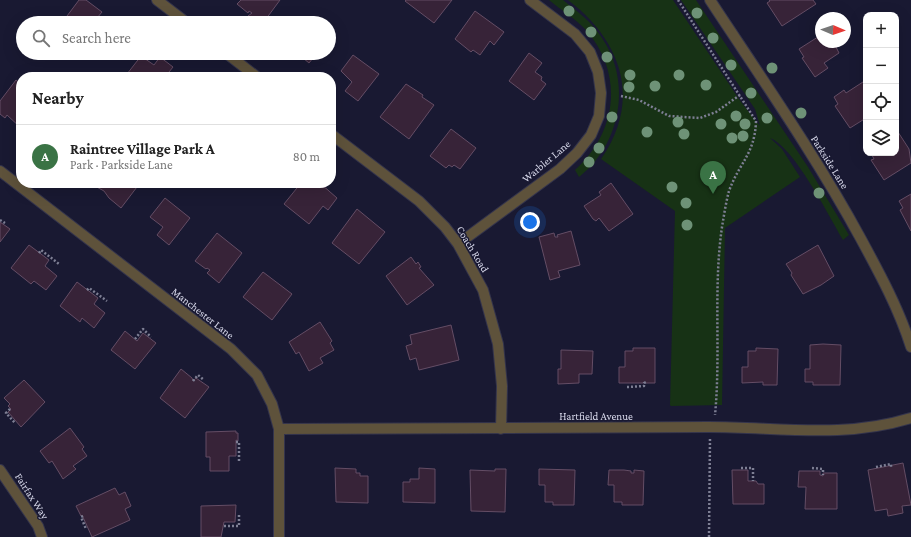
<!DOCTYPE html>
<html lang="en">
<head>
<meta charset="utf-8">
<style>
  :root { --surface:#fff; --page:#f2f2f2; --text:#222; --muted:#767676; --line:#e0e0e0; --accent:#3a7345 }
  body { margin:0; font-family:"Crimson Pro",serif; background:var(--page); color:var(--text) }
  .controls { position:absolute; right:12px; top:12px; display:grid; overflow:hidden; border-radius:8px; box-shadow:0 4px 16px #0002 }
  .controls button { width:36px; height:36px; display:grid; place-items:center; padding:0; border:0; border-bottom:1px solid var(--line); background:var(--surface); color:var(--text); font:20px sans-serif }
  .compass { position:absolute; left:815px; top:12px; width:36px; height:36px; border-radius:50%; background:var(--surface); box-shadow:0 4px 16px #0002; rotate:92deg }
  .you { position:absolute; left:530px; top:222px; width:14px; height:14px; margin:-10px; border:3px solid #fff; border-radius:50%; background:#1a73e8; box-shadow:0 0 0 6px #1a73e833 }
  .badge { display:grid; place-items:center; width:26px; height:26px; border-radius:50%; background:var(--accent); color:#fff; font-size:13px; font-weight:700 }
  .pin { position:absolute; translate:-50% -33px; filter:drop-shadow(0 1px 2px #0008) }
  .pin::after { content:''; position:absolute; top:21px; width:14px; height:12px; background:inherit; clip-path:polygon(0 0,100% 0,50% 100%) }
  .list { margin:0; padding:0; list-style:none }
  h2 { display:flex; justify-content:space-between; align-items:center; height:52px; margin:0; padding:0 16px; font-size:17px }
  h2 small { font-size:13px; font-weight:400; color:var(--muted) }
  .list li { display:grid; grid-template-columns:26px 1fr auto; gap:12px; align-items:center; box-sizing:border-box; height:64px; padding:0 16px; border-top:1px solid var(--line) }
  .list b { display:block; font-size:15px; white-space:nowrap }
  .list p { margin:0; font-size:13px; white-space:nowrap; color:var(--muted) }
  .list em { font-size:13px; font-style:normal; color:var(--muted) }
  .icon { flex:none; width:22px; height:22px; fill:none; stroke:currentColor; stroke-width:2; stroke-linecap:round; stroke-linejoin:round }
  .map { position:relative; flex:none; width:911px; height:537px; overflow:hidden }
  .search { position:absolute; background:var(--surface); box-shadow:0 4px 16px #0002; left:16px; top:16px; width:320px; height:44px; display:flex; align-items:center; gap:10px; box-sizing:border-box; padding:0 14px; border-radius:22px; color:var(--muted); font-size:15px }
  .panel { position:absolute; background:var(--surface); box-shadow:0 4px 16px #0002; left:16px; top:72px; width:320px; height:116px; border-radius:16px }
  .map>svg:first-child { display:block }
  .green { fill:#173215 }
  .building { fill:#372338; stroke:#644d65 }
  .lines { fill:none; stroke-linecap:round; stroke-linejoin:round }
  .minor-casing { stroke:#34344c; stroke-width:12 }
  .path { stroke:#7e7f94; stroke-width:2.5; stroke-dasharray:2 2; stroke-linecap:butt }
  .minor { stroke:#5e523b; stroke-width:10 }
  .tree { fill:#6e9277 }
  .labels { text-anchor:middle; dominant-baseline:central; stroke-width:3; stroke-linejoin:round; paint-order:stroke }
  .street-label { font-size:11px; fill:#d7d8ea; stroke:#191932 }
</style>
</head>
<body>
<div class="map">
<svg width="911" height="537" viewBox="0 0 911 537">
  <rect width="100%" height="100%" fill="#191932"/>
  <path class="green" d="M549 0H563C577 11 592 22 602 38 632 82 621 144 579 177L575 170C617 132 624 75 587 31 576 19 561 10 549 0Z
    M568 0H673L741 102 760 126 755 109 681 0H696L808 167 849 235 843 240C829 216 794 147 770 138L782 149 800 177 725 228 722 405 671 406 670 405 675 211 601 159C642 100 622 41 568 0Z"/>
  <path class="building" d="M79 0H86L102 12 97 18 105 23H69L64 20Z
    M241 0H280L263 23H257L248 16 252 13 249 11 248 13 237 4Z
    M406 0H452L434 23 405 1Z
    M769 0H813L816 4 782 26 767 3 770 1Z
    M475 11 504 32 494 45 490 41 480 55 473 50 471 52 455 39Z
    M821 35V42L834 43 839 53 824 63 828 68 815 77 802 58 804 57 799 49Z
    M297 53H317L309 63Z
    M529 53 542 63 535 72 542 77 541 80 546 84 534 100 509 81Z
    M353 55 379 74 358 101 345 91 352 82 341 71Z
    M141 56 154 65 160 57 173 67 165 77H130L127 74Z
    M16 80 21 84V128L7 115 5 118 0 114V101Z
    M866 80V118L850 128 835 106 838 104 834 97 844 90 846 93Z
    M406 84 423 95 422 97 434 105 409 139 380 117Z
    M451 129 476 148 460 169 454 165 452 167 449 165 446 168 430 156Z
    M898 132 909 149 911 163 884 180 871 160 874 159 872 155 874 153H896V133Z
    M95 183H140L121 208 109 198 104 191 93 185Z
    M301 183H315L318 188 321 184 337 198 328 210 323 206 309 224 284 204Z
    M611 183 633 214 609 231 599 218 596 221 593 219 584 206 601 195 599 192Z
    M911 194V231L900 210 903 208 899 201Z
    M165 198 190 218 169 245 157 235 163 227 150 217Z
    M357 209 385 232 359 264 332 243Z
    M0 222 10 229 0 242Z
    M571 231 580 265 558 271 560 277 550 280 539 237 554 233 555 237H558L557 235Z
    M217 233 242 253 219 283 207 273 210 270 207 268 206 269 195 261Z
    M29 245 49 260 45 266 57 276 46 290 34 281 31 284 11 268Z
    M818 245 834 276 821 285 803 294 791 275 792 273 786 264Z
    M411 257 416 264 418 262 421 267 419 268 434 285 407 305 386 276Z
    M263 272 292 294 272 320 243 297Z
    M77 282 98 298 94 304 105 313 94 328 82 318 80 322 60 306Z
    M320 322 332 341 330 343 334 350 320 358 323 363 309 371 299 352 296 354 289 342Z
    M451 325 459 360 419 370 416 358 410 360 406 346 412 344 410 335Z
    M125 331 137 341 143 333 156 343 135 369 111 350Z
    M823 344 841 345 840 385H813V382H805V369H810V345Z
    M633 348H655V383H619V367H625V351H633Z
    M756 348 778 349 777 385H763V382L742 383V367H748V351H756Z
    M561 350 593 351 592 374H579V383L558 384V369H561Z
    M181 369 192 378 193 381 196 378 209 387 185 418 160 398Z
    M24 380 45 402 21 427 8 412 11 409 8 406 10 404 4 398Z
    M70 428 84 447 82 449 87 456 73 466 76 469 63 479 52 461 49 463 40 451Z
    M236 431V433H238V441L236 440V456H229V471H210V457H206V432Z
    M903 463 911 505 902 506 903 513 888 516 887 509 875 511 868 470Z
    M335 468 356 469V473H360V476H368V503L336 502Z
    M419 468 435 469V503L403 502V482H410V479H419Z
    M495 469H506L505 512 471 511 470 470 495 471Z
    M539 469 575 470 574 505H553V502H545V485H539Z
    M609 470H624L631 471V473H634V470L644 471 643 505H622V502H614V485H608Z
    M732 470H748V481H756L758 484H764V504H733Z
    M799 471H820V475L823 476V473H837V509H805L806 487H798Z
    M115 488 119 495 125 492 131 506 125 509 130 520 92 537 82 515 81 516 76 506Z
    M236 505 235 522H224L221 537H201V506Z"/>
  <g class="lines">
    <g class="minor-casing">
      <path id="minor" d="M157 0 187 23
        M710 0C762 79 816 156 861 239 880 274 899 309 911 347
        M226 53 257 77
        M331 134 419 201 445 227 458 244 483 290 498 344 502 386 501 429
        M0 171 231 349 257 375 272 404 279 429V537
        M458 244 560 169 577 153 591 135 599 116 601 93 598 72 590 52 575 34 530 0
        M279 429C422 429 565 428 709 427 779 427 843 439 911 418
        M0 470 38 526 42 537"/>
    </g>
    <path class="path" d="M678 0 756 121C755 154 739 163 729 191 726 202 724 215 722 227 713 289 721 352 715 415
      M621 96 639 100 669 116 700 118 716 112 740 95
      M0 220 5 223
      M39 253 41 250 59 264
      M87 290 89 288 107 301
      M135 339 143 329 151 337
      M193 381 198 375 204 380
      M627 387 644 386V383L646 382
      M10 409 6 413 15 423
      M236 442H239V463
      M876 467 891 464V467
      M741 468H753V481
      M812 468 823 469V475
      M83 516 81 517 86 529
      M224 526H239V513
      M709 537 710 438"/>
    <use href="#minor" class="minor"/>
  </g>
  <g class="tree">
    <circle cx="569" cy="11" r="5.5"/>
    <circle cx="697" cy="13" r="5.5"/>
    <circle cx="591" cy="32" r="5.5"/>
    <circle cx="713" cy="38" r="5.5"/>
    <circle cx="607" cy="57" r="5.5"/>
    <circle cx="731" cy="65" r="5.5"/>
    <circle cx="772" cy="68" r="5.5"/>
    <circle cx="630" cy="75" r="5.5"/>
    <circle cx="679" cy="75" r="5.5"/>
    <circle cx="706" cy="85" r="5.5"/>
    <circle cx="655" cy="86" r="5.5"/>
    <circle cx="629" cy="87" r="5.5"/>
    <circle cx="751" cy="93" r="5.5"/>
    <circle cx="801" cy="113" r="5.5"/>
    <circle cx="736" cy="116" r="5.5"/>
    <circle cx="612" cy="117" r="5.5"/>
    <circle cx="767" cy="118" r="5.5"/>
    <circle cx="678" cy="122" r="5.5"/>
    <circle cx="721" cy="124" r="5.5"/>
    <circle cx="745" cy="124" r="5.5"/>
    <circle cx="647" cy="132" r="5.5"/>
    <circle cx="684" cy="134" r="5.5"/>
    <circle cx="743" cy="136" r="5.5"/>
    <circle cx="732" cy="138" r="5.5"/>
    <circle cx="599" cy="148" r="5.5"/>
    <circle cx="589" cy="162" r="5.5"/>
    <circle cx="672" cy="187" r="5.5"/>
    <circle cx="819" cy="193" r="5.5"/>
    <circle cx="686" cy="203" r="5.5"/>
    <circle cx="687" cy="225" r="5.5"/>
  </g>
  <g class="labels">
    <g class="street-label">
      <text transform="translate(546 161) rotate(-40)">Warbler Lane</text>
      <text transform="translate(830 162) rotate(58)">Parkside Lane</text>
      <text transform="translate(473 249) rotate(59)">Coach Road</text>
      <text transform="translate(203 313) rotate(38)">Manchester Lane</text>
      <text x="596" y="416">Hartfield Avenue</text>
      <text transform="translate(32 496) rotate(57)">Fairfax Way</text>
    </g>
  </g>
</svg>
<div class="controls">
<button>+</button>
<button>−</button>
<button><svg class="icon" aria-label="locate" viewBox="0 0 24 24"><circle cx="12" cy="12" r="6"/><path d="M12 2v4M12 18v4M2 12h4M18 12h4"/></svg></button>
<button><svg class="icon" aria-label="layers" viewBox="0 0 24 24"><path d="M12 4l9 5-9 5-9-5zM3 14l9 5 9-5"/></svg></button>
</div>
<svg class="compass" viewBox="-18 -18 36 36"><path d="M0-13l5 13h-10z" fill="#e53935"/><path d="M0 13l5-13h-10z" fill="#767676"/></svg>
<div class="you"></div>
<div class="pin badge" style="left:713px;top:194px">A</div>
<div class="search"><svg class="icon" aria-label="search" viewBox="0 0 24 24"><circle cx="10" cy="10" r="6"/><path d="M15 15l6 6"/></svg>Search here</div>
<section class="panel">
<h2>Nearby<small></small></h2>
<ul class="list">
<li><span class="badge">A</span><div><b>Raintree Village Park A</b><p>Park · Parkside Lane</p></div><em>80 m</em></li>
</ul>
</section>
</div>
</body>
</html>
